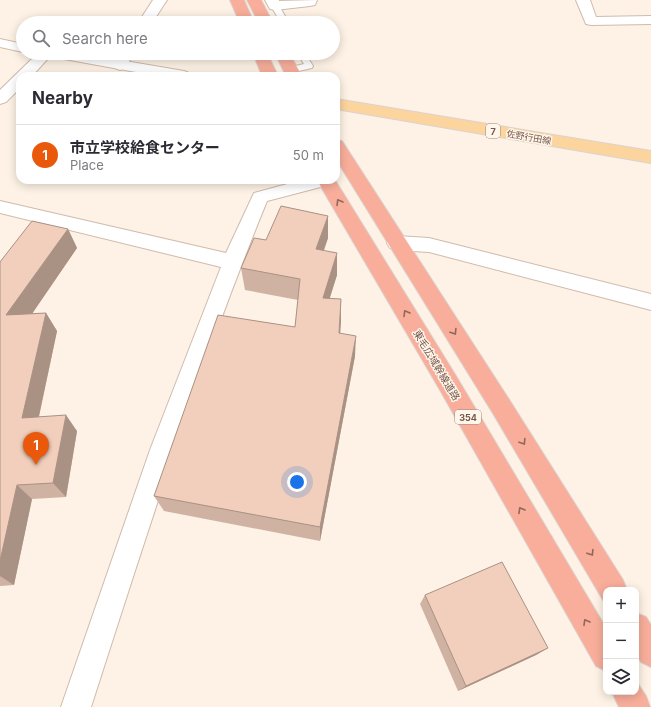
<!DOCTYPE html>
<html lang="en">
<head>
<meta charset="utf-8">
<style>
  :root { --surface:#fff; --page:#f2f2f3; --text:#2b2b33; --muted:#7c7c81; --line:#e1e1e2; --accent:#ea580c }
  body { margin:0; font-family:Inter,"Noto Sans JP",sans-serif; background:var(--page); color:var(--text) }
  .controls { position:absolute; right:12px; bottom:12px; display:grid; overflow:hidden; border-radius:8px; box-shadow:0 2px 10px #0003 }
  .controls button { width:36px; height:36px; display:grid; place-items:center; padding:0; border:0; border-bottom:1px solid var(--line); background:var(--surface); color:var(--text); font:20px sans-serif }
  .you { position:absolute; left:297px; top:482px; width:14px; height:14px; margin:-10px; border:3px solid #fff; border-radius:50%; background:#1a73e8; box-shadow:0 0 0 6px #1a73e833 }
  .badge { display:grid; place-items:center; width:26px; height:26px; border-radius:50%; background:var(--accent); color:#fff; font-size:13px; font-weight:700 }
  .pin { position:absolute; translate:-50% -33px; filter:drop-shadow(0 1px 2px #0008) }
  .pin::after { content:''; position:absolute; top:21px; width:14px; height:12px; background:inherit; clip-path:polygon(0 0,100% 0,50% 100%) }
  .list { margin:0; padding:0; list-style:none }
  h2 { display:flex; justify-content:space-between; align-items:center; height:52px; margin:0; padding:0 16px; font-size:17px }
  h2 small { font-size:13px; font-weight:400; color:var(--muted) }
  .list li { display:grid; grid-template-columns:26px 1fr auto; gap:12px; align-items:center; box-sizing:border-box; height:60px; padding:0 16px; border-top:1px solid var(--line) }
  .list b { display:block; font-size:15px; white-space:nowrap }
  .list p { margin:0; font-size:13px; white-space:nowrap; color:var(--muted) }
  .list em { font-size:13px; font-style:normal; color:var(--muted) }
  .icon { flex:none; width:22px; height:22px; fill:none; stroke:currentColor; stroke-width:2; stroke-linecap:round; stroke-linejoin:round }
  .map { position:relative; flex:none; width:651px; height:707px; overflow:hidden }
  .search { position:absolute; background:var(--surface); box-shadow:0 2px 10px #0003; left:16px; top:16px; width:324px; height:44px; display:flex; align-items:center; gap:10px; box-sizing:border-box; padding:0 14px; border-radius:22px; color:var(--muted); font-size:15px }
  .panel { position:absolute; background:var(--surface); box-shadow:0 2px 10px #0003; left:16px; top:72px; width:324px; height:112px; border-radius:12px }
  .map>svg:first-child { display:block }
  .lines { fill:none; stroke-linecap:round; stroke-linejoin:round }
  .lane-casing { stroke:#d0bbad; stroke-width:2 }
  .street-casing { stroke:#d0bbad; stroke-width:2 }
  .secondary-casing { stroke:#d4bbab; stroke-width:2 }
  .primary-casing { stroke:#dbd3d0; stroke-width:2 }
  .highway-casing { stroke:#dbd3d0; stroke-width:2 }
  .lane { fill:#fff; fill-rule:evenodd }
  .street { fill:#fff; fill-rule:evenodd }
  .secondary { fill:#fff; fill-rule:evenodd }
  .primary { fill:#fcd49d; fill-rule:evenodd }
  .highway { fill:#f8ae9b; fill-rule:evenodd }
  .wall { fill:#d0b2a2 }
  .shaded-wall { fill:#a99184 }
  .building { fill:#f2cfbc; stroke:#a99184 }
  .oneway { stroke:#906859 }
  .labels { text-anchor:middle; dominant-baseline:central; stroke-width:3; stroke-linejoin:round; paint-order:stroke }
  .shield { fill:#fff6eb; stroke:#9f877a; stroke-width:1 }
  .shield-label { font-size:9px; font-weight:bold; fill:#765749 }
  .far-street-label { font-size:9px; fill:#765749; stroke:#fff6eb }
  .street-label { font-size:10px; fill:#765749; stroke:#fff6eb }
</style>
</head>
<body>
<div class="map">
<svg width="651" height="707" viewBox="0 0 651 707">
  <rect width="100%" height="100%" fill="#fdf2e5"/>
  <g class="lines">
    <g class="lane-casing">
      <path id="lane" d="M272 4H278L289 23H281L271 6Z
        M297 53H305L313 66 312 68 290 73 287 72 286 70 287 68 304 64Z"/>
    </g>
    <g class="street-casing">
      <path id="street" d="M153 0H167L152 23H138Z
        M265 0H279V1L317 0 315 5 310 6 275 10 270 9Z
        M576 0H590L596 17 651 16V24L591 25 586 24Z
        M38 53H53L32 76H20V88L6 102 0 104V90Z
        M120 53H134L125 68 120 70 115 68 112 65Z
        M302 180H335L332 184 267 201C199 367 146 537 91 707H61L150 450 221 267 0 213V201L226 253 254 193Z
        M397 236 429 238 651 294V310L429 252 397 250 390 248 387 243 390 238Z"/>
    </g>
    <g class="secondary-casing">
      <path id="secondary" d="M0 39 23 44V52L0 47Z
        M46 53H78L184 71 189 73 192 76H158L53 57 48 56Z"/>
    </g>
    <g class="primary-casing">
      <path id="primary" d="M336 99 651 151V163L336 109Z"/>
    </g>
    <g class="highway-casing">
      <path id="highway" d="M230 0H244L254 23H240Z
        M247 0H261L273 23H259Z
        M253 53H267L278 76H262Z
        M275 53H289L302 76H286Z
        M336 140 342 141 510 401 623 580 627 590H606V601L603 600 494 415 336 159Z
        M317 180H335L456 376 606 628V671L596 666 440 390Z
        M636 613 646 617 651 625V667L641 662 636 654Z
        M636 681 646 696 650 707H619L612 692H636Z"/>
    </g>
    <use href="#lane" class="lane"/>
    <use href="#street" class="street"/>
    <use href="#secondary" class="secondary"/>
    <use href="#primary" class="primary"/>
    <use href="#highway" class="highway"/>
  </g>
  <path class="wall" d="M68 229 77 248 32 313H46L57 331 39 417 77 431 66 497 32 499 14 585 0 586V262Z
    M328 238 324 251 337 253V275L329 299H341L340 333 355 356 320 541 164 511 154 496 295 327 298 300 245 290 241 268 266 240Z
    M425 595 548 648 536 655 458 691 420 604Z"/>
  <path class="shaded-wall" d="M328 216V238L316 271V249Z
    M68 229 77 248 19 333 6 315Z
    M337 253V275L323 320V298Z
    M341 299V321L339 354V333Z
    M46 313 57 331 35 434 22 418Z
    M356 336 355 356 320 541V527Z
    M66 415 77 431 66 497 53 483Z
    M17 485 32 499 14 585 0 576V561Z
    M548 648 536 655 458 691 466 686Z"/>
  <path class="building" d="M281 206 328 216 316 249 337 253 323 298 341 299 339 333 356 336 320 527 154 496 218 315 295 327 300 279 241 268 254 238 266 240Z
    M32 221 68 229 6 315 46 313 22 418 66 415 53 483 17 485 0 561V262Z
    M502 562 548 648 466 686 425 595Z"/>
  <defs><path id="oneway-chevron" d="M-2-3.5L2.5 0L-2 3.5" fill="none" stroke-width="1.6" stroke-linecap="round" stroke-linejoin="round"/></defs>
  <g class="oneway">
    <use href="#oneway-chevron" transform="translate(339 202) rotate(-121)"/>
    <use href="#oneway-chevron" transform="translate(406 313) rotate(-121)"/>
    <use href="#oneway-chevron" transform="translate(454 332) rotate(58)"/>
    <use href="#oneway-chevron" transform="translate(523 442) rotate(58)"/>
    <use href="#oneway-chevron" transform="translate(521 510) rotate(-120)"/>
    <use href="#oneway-chevron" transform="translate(591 553) rotate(58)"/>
    <use href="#oneway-chevron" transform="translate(586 622) rotate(-120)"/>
  </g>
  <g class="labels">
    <g class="shield">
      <rect x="486" y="124" width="14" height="14" rx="3"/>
      <rect x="455" y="410" width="26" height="14" rx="3"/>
    </g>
    <g class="shield-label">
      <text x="493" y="131">7</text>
      <text x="468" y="417">354</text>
    </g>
    <g class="far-street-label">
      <text transform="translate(529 137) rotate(10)">佐野行田線</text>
    </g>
    <g class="street-label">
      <text transform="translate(437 365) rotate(59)">東毛広域幹線道路</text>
    </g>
  </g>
</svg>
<div class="controls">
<button>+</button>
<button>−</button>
<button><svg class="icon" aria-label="layers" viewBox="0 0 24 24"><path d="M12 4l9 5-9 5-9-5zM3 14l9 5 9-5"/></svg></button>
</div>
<div class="you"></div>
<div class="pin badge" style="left:36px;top:465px">1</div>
<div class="search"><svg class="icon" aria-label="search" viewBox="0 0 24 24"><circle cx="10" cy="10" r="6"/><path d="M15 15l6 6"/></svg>Search here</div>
<section class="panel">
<h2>Nearby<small></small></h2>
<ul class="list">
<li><span class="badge">1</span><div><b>市立学校給食センター</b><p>Place</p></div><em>50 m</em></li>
</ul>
</section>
</div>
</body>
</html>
